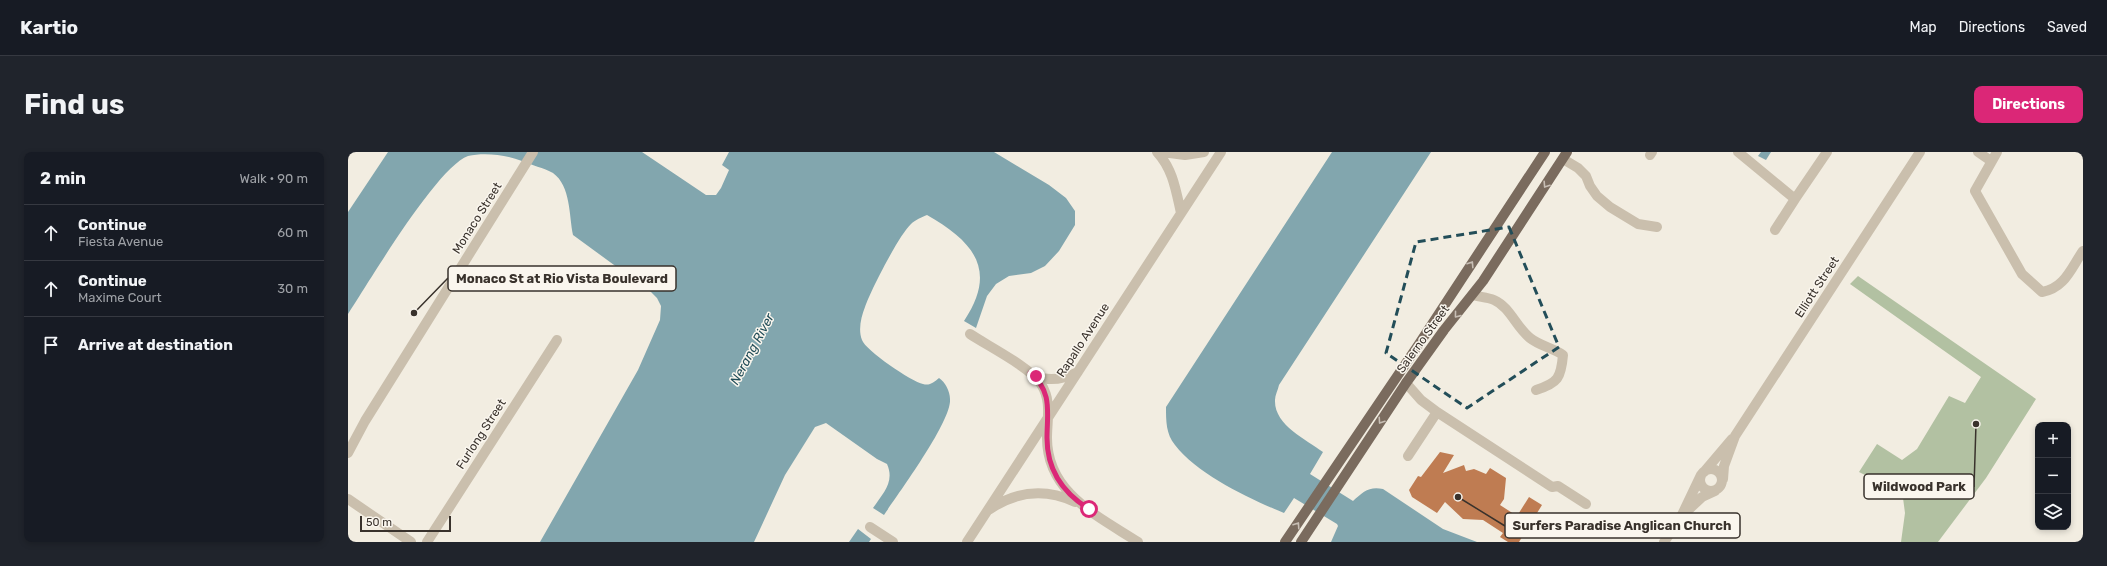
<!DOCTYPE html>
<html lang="en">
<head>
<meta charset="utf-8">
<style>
  :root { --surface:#171b24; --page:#20242c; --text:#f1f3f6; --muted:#9ea1a6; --line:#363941; --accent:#db2777 }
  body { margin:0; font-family:Rubik,sans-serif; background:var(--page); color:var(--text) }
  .controls { position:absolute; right:12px; bottom:12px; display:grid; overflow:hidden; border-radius:8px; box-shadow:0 2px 6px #0003 }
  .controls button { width:36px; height:36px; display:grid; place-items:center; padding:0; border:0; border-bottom:1px solid var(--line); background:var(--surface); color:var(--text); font:20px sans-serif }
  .scale { position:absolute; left:12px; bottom:10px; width:91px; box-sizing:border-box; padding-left:4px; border:2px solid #39322c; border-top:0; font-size:11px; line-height:14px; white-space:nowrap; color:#39322c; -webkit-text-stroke:3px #faf6ee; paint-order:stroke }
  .stop { position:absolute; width:12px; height:12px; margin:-9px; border:3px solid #db2777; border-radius:50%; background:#fff }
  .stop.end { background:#db2777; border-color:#fff; box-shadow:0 1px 4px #0008 }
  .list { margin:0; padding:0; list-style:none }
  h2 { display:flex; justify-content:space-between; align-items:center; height:52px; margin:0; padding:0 16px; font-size:17px }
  h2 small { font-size:13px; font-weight:400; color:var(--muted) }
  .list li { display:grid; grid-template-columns:26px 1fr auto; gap:12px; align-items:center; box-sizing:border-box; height:56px; padding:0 16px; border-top:1px solid var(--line) }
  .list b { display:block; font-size:15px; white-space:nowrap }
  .list p { margin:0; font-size:13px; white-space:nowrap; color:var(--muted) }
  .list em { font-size:13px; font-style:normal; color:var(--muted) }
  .icon { flex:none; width:22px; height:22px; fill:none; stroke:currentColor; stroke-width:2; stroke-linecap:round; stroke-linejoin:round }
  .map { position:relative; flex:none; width:1735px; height:390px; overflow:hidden; border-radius:8px }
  header { display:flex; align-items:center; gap:24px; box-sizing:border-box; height:56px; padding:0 20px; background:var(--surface); border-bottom:1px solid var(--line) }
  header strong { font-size:19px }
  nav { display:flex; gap:22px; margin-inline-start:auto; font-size:14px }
  .intro { display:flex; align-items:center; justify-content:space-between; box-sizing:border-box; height:96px; padding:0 24px }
  h1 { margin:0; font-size:28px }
  .button { padding:10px 18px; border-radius:8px; background:var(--accent); color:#fff; font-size:14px; font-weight:700 }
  main { display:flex; gap:24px; padding:0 24px }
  aside { flex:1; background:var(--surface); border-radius:8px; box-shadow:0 2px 6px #0003 }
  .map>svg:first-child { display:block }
  .green { fill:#b2c1a2 }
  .water { fill:#82a6ae }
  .building { fill:#bf7c52 }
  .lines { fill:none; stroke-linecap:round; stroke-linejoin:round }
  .minor { stroke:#cabfad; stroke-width:10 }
  .major { stroke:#7a6b5e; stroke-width:10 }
  .oneway { stroke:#c7beb4 }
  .route { stroke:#db2777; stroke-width:5 }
  .marked { fill:none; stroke:#234e59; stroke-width:3; stroke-dasharray:8 5; stroke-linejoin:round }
  .labels { text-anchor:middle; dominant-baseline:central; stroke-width:3; stroke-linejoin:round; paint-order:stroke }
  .street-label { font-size:12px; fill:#39322c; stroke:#faf6ee }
  .water-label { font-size:13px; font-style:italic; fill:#234e59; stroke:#faf6ee }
  .leader { fill:none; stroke:#39322c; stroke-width:1.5 }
  .callout-dot { fill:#39322c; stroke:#faf6ee; stroke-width:1.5 }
  .callout { fill:#faf6ee; stroke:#39322c; stroke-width:1.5 }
  .callout-label { font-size:13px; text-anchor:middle; font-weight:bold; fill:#39322c }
</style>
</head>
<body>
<header>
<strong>Kartio</strong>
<nav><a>Map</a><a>Directions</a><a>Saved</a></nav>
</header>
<div class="intro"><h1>Find us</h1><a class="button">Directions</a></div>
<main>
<aside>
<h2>2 min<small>Walk · 90 m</small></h2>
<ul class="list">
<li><svg class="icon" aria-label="ahead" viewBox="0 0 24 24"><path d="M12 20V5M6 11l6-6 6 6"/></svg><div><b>Continue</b><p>Fiesta Avenue</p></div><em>60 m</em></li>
<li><svg class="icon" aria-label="ahead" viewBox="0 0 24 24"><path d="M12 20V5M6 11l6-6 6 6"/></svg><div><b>Continue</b><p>Maxime Court</p></div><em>30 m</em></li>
<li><svg class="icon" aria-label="arrive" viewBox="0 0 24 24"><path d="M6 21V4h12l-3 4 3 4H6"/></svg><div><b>Arrive at destination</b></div></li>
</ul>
</aside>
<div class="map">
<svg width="1735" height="390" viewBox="0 0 1735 390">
  <rect width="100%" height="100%" fill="#f2ede1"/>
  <path class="green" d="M1510 124 1688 247 1638 326 1590 390H1553L1557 361 1555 346 1543 336 1511 320 1529 292 1554 308 1569 297 1601 244 1617 251 1633 225 1502 132Z"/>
  <path class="water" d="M40 0H294L358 43H368L373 36 381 18 374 13 381 0H646L701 33 718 46 727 59V73L711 99 697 114 683 121 661 124 648 132 639 144 628 176 616 169C650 118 626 90 579 63 574 65 567 68 563 72 551 83 523 138 517 155 513 165 510 178 514 188 517 198 564 230 575 232 582 234 586 230 591 226 597 230 602 239 602 247 604 269 550 342 536 363L525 356C535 341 547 330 539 312L529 307 478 271 467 275 437 323 406 390H192L290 218 312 168 313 154 309 146 303 140 225 83C221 64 223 34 205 21 196 16 183 13 174 9 158 3 137 0 120 4 89 15 21 130 0 162V60Z
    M984 0H1083L931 233C930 238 927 243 927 248 926 273 958 287 975 300L962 322 1005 349C1015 340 1021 334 1035 337L1095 377 1129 390H983L990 374 989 372 946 346 936 361C902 347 850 323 827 293 818 282 818 269 818 255Z
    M1413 0H1423L1418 8 1410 4Z
    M510 377 523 387 521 390H501Z"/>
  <path class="building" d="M1092 300 1106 303 1095 321 1116 313 1118 319 1126 317 1138 322 1142 316 1158 326 1156 347 1152 353 1169 364 1181 345 1194 353 1171 390H1160L1152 385 1155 381 1135 368 1115 367 1097 350 1089 361 1064 345 1061 338 1070 324 1073 325Z"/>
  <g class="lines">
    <path class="minor" d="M809 0C825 17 828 39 833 61
      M814 0 837 3 856 0
      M1390 0 1447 47 1479 0
      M1630 0 1643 9
      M1649 0 1627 39 1674 122 1694 140C1717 136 1723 116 1735 99
      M1302 3 1304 0
      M1215 7 1230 16 1238 24 1242 34 1249 44 1262 55 1290 72 1309 75
      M1427 78 1447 47
      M1125 143C1131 145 1139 145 1146 148 1162 155 1168 175 1182 186 1192 194 1205 196 1215 203 1213 226 1210 231 1188 238
      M622 182C640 194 682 215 693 232 704 249 699 267 699 286 699 341 750 364 790 390
      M686 223C700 230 716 227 730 220
      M1058 231 1073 248 1089 260 1204 335 1210 334 1238 352
      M0 301 17 269 185 0
      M1060 304 1089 260
      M1352 328a11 11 0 1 1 22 0a11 11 0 1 1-22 0Z
      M1356 320 1384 287
      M1375 327 1376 314 1387 284 1572 0
      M0 347 63 390
      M642 357C669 339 697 336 727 350
      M1338 360 1354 345 1367 339
      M522 375 545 390
      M79 390 209 188
      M619 390 873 0
      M1316 390 1332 367 1353 323"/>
    <path class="major" d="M937 390 1071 192 1197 0
      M953 390 1058 231 1096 178 1135 129 1219 0"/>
  </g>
  <defs><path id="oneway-chevron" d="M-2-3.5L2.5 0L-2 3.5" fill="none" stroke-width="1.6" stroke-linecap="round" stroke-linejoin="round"/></defs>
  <g class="oneway">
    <use href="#oneway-chevron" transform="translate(1198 33) rotate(123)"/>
    <use href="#oneway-chevron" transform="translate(1123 112) rotate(-57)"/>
    <use href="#oneway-chevron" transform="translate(1109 163) rotate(129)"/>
    <use href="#oneway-chevron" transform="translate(1033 269) rotate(124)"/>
    <use href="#oneway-chevron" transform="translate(949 373) rotate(-56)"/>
  </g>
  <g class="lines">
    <path class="route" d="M688 224 682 221C705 239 699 261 699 286 699 318 715 341 741 357"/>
  </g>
  <path class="marked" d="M1161 75 1211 195 1119 256 1038 201 1068 90Z"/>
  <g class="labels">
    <g class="street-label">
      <text transform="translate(129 66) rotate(-58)">Monaco Street</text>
      <text transform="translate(1469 135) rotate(-57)">Elliott Street</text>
      <text transform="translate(1075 187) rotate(-54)">Salerno Street</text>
      <text transform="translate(735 188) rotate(-57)">Rapallo Avenue</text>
      <text transform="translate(133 282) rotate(-57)">Furlong Street</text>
    </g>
    <g class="water-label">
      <text transform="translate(404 197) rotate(-62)">Nerang River</text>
    </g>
  </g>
  <path class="leader" d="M66 161L100 126M1628 272L1626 335M1110 345L1157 374"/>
  <g class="callout-dot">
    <circle cx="66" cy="161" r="4"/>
    <circle cx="1628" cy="272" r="4"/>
    <circle cx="1110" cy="345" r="4"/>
  </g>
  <g class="callout">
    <rect x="100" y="114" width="228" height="25" rx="4"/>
    <rect x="1516" y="322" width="110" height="25" rx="4"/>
    <rect x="1157" y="361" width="235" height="25" rx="4"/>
  </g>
  <g class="callout-label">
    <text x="214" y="131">Monaco St at Rio Vista Boulevard</text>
    <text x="1571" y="339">Wildwood Park</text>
    <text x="1274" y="378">Surfers Paradise Anglican Church</text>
  </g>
</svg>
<div class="controls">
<button>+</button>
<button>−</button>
<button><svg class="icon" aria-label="layers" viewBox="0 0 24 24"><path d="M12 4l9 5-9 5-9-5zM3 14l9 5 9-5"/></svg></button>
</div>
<div class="scale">50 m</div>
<div class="stop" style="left:741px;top:357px"></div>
<div class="stop end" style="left:688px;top:224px"></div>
</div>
</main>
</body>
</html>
